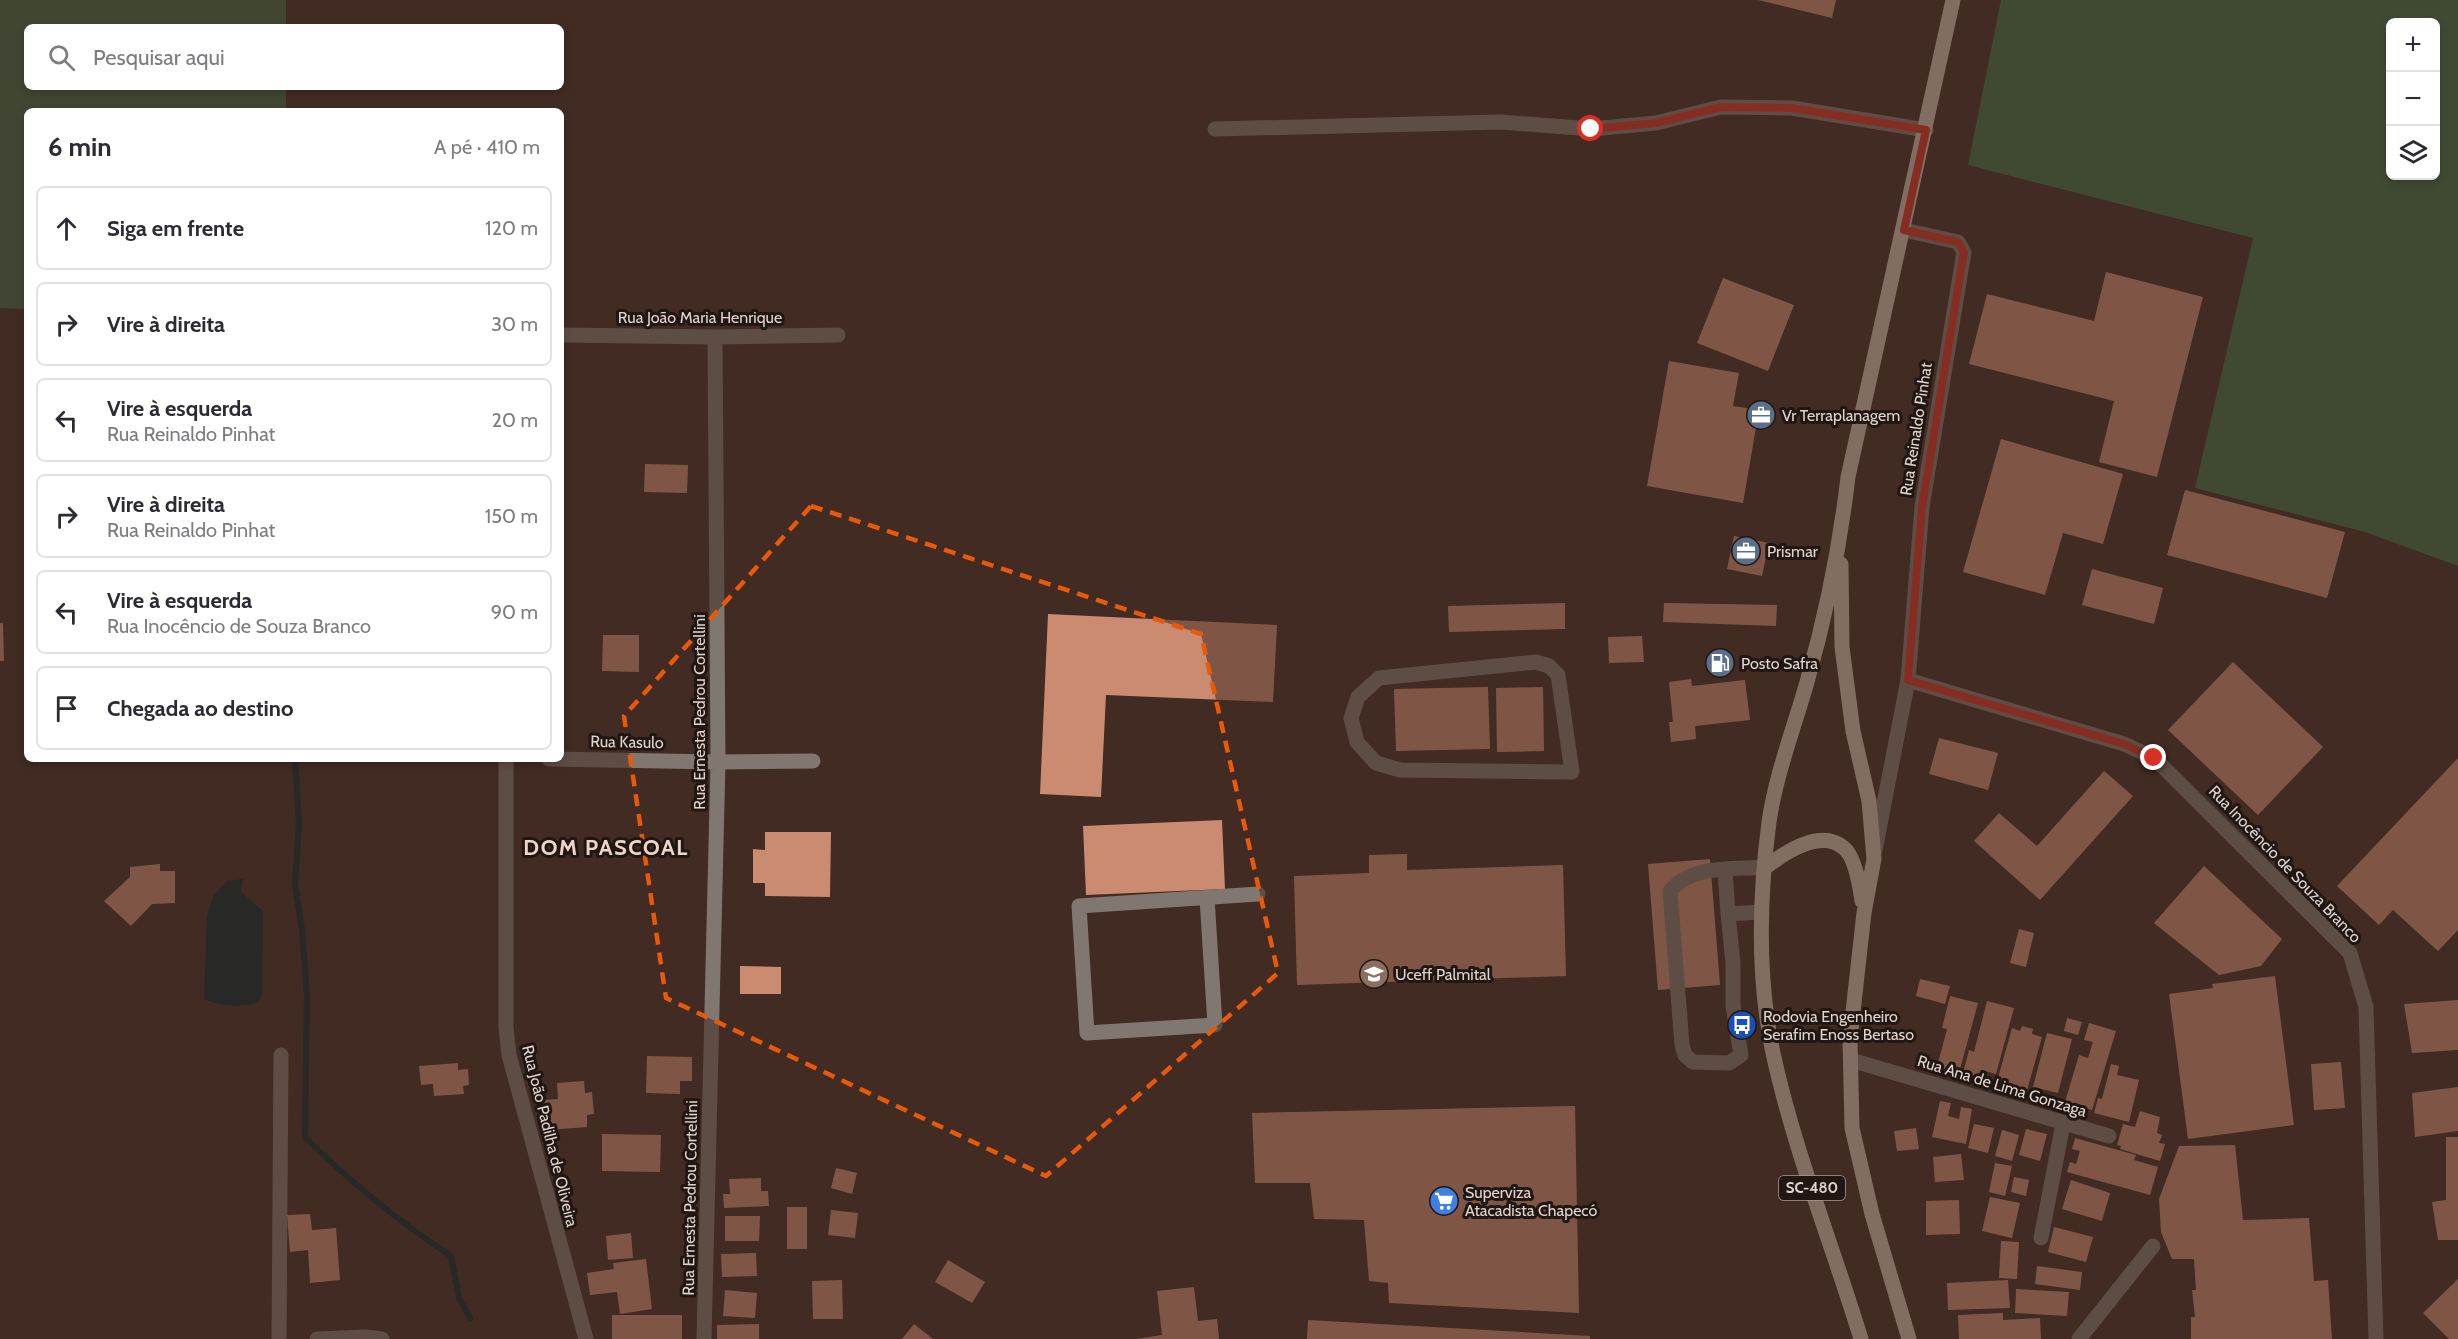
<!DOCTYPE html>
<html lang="pt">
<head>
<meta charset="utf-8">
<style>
  :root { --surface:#fff; --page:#f2f2f3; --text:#2b2b33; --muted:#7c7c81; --line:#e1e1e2 }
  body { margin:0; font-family:Cabin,sans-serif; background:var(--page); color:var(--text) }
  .controls { position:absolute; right:18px; top:18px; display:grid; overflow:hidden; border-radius:9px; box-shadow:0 3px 9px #0003 }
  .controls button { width:54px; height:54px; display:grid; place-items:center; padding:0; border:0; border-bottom:2px solid var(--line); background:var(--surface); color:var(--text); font:30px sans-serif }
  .stop { position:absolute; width:18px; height:18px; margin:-14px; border:4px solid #d93025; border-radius:50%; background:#fff }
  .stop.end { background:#d93025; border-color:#fff; box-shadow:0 2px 6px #0008 }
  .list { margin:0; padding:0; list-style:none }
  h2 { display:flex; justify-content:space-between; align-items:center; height:78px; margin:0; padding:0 24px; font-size:26px }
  h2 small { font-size:20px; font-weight:400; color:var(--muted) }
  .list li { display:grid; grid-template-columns:39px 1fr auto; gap:18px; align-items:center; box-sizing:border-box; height:84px; margin:0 12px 12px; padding:0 12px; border:2px solid var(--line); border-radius:9px }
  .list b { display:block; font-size:22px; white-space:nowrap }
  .list p { margin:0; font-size:20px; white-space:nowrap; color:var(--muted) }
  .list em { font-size:20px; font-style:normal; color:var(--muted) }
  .icon { flex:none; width:33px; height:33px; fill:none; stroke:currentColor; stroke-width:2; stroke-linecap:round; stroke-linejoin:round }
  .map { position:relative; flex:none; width:2458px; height:1339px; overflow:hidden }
  .search { position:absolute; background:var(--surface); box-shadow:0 3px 9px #0003; left:24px; top:24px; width:540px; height:66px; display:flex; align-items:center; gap:15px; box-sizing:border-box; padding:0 21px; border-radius:9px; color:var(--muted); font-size:22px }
  .panel { position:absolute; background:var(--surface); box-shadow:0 3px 9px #0003; left:24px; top:108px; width:540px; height:654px; border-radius:9px }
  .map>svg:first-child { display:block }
  .green { fill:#3f6644 }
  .forest { fill:#3e7045; fill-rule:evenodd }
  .water { fill:#09262a }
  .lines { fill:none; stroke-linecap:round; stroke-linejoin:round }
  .stream { stroke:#09262a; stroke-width:6 }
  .building { fill:#ca8b70 }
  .minor { stroke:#807770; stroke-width:15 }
  .major { stroke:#cfbdad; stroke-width:15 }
  .route { stroke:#d93025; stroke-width:8 }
  .marked { fill:none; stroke:#e8590c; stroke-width:4.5; stroke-dasharray:12 8; stroke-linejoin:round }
  .labels { text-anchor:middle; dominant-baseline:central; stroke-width:6; stroke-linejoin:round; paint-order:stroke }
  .shield { fill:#201612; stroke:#a69a94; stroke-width:1.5 }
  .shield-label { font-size:15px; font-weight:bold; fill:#e0d2cc }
  .street-label { font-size:16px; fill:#e0d2cc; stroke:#201612 }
  .poi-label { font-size:16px; fill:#e0d2cc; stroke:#201612; text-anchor:start }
  .district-label { font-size:22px; font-weight:bold; letter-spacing:1.5px; fill:#f0d4c8; stroke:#201612 }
</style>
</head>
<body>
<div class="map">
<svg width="2458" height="1339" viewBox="0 0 2458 1339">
  <rect width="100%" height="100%" fill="#412b22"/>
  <path class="green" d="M0 0H286V27H27V87H286V111H27V309L0 308Z"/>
  <path class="forest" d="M2001 0H2458V566L2365 532 2195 488 2253 238 1968 165ZM2390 22H2436V176H2390Z"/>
  <path class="water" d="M243 879 241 892 263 911 262 995 258 1003C238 1007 223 1007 204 999L207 915 214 895 227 881Z"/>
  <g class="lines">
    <path class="stream" d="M295 759 299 823 295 884 302 930 307 995 305 1137C350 1182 398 1221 451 1256L459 1298 470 1318"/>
  </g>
  <path class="building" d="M1758 0H1836L1832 18Z
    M2106 272 2203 297 2157 477 2099 462 2114 401 1969 364 1987 294 2094 321Z
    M1723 278 1794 305 1768 371 1697 343Z
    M1669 361 1739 373 1733 406 1759 410 1743 503 1647 486Z
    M2001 439 2123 474 2103 544 2063 533 2045 595 1963 572Z
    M645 464 688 465 687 493 644 492Z
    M2185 490 2345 532 2327 598 2167 555Z
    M1734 536 1769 543 1762 576 1727 569Z
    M2092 569 2163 588 2154 624 2082 605Z
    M1565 603V629L1449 632 1448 606Z
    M1664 603 1777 605 1776 626 1663 622Z
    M1048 614 1277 625 1273 702 1106 695 1101 797 1040 794Z
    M0 623H3L4 661H0Z
    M603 635H639V672L602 671Z
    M1642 636 1644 662 1609 663 1608 637Z
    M2233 662 2323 747 2258 815 2168 730Z
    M1691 679 1692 686 1745 680 1750 720 1695 726 1696 739 1671 742 1669 722H1673L1669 682Z
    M1488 687 1490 749 1396 751 1394 689Z
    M1543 687 1544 751 1497 752 1496 688Z
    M1939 738 1998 753 1988 790 1929 774Z
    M2458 758V930L2438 951 2393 910 2379 925 2337 886Z
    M2104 771 2133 796 2040 900 1974 841 1999 813 2037 846Z
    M1222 820 1225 889 1086 895 1083 826Z
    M765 832H831L830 897 765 896V883H753V849L765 850Z
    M1407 854V870L1563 865 1566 976 1297 985 1294 876 1369 873V855Z
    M1710 859 1720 985 1658 990 1648 864Z
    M160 864V871H175V903L152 904 131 926 104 901 130 877V867Z
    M2204 866 2282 939 2261 966 2219 975 2154 923Z
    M2019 929 2034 933 2026 967 2010 963Z
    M740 966 781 967V994H740Z
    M2275 976 2294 1125 2188 1139 2169 994 2213 988 2212 984Z
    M1920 979 1950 986 1945 1004 1916 996Z
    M1950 996 1978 1003 1959 1073 1937 1067 1947 1029 1942 1028Z
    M2458 1000V1050L2412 1053 2404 1004Z
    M1987 1001 2014 1008 1996 1074 1981 1070 1978 1081 1962 1077 1969 1050 1974 1052Z
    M2067 1018 2082 1022 2078 1035 2064 1031Z
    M2089 1023 2116 1031 2092 1110 2065 1102 2079 1055 2088 1058 2093 1042 2084 1040Z
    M2022 1026 2033 1029 2032 1034 2042 1037 2026 1094 1996 1085 2012 1028 2020 1031Z
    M2047 1033 2072 1039 2058 1093 2033 1087Z
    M647 1056 692 1057V1081H680V1094L646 1093Z
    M2341 1062 2345 1108 2314 1110 2311 1064Z
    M458 1063V1070L468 1069 469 1085 463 1086 464 1094 434 1096 433 1084 421 1085 419 1066Z
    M2111 1064 2119 1066 2117 1075 2139 1080 2129 1122 2094 1113 2098 1098 2102 1099Z
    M584 1081 585 1093 592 1092 594 1114 587 1115V1127L546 1130 544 1100 558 1099 557 1083Z
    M2458 1087V1131L2415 1137 2412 1093Z
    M1940 1101 1951 1103 1948 1116 1959 1119 1961 1107 1972 1109 1966 1144 1932 1137Z
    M1575 1106 1579 1313 1389 1303 1388 1283 1369 1281 1364 1220 1314 1219 1310 1183H1255L1252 1113Z
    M2140 1111 2160 1117 2157 1133 2162 1135 2159 1143 2165 1144 2160 1161 2120 1149 2121 1146 2117 1145 2123 1124 2135 1127Z
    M1974 1124 1994 1128 1988 1153 1968 1148Z
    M1916 1128 1919 1149 1897 1151 1894 1131Z
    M2026 1129 2047 1134 2040 1161 2019 1155Z
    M2002 1130 2019 1135 2012 1161 1995 1156Z
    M602 1134 661 1135 660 1172 602 1171Z
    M2446 1137H2458V1240H2438L2432 1202 2446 1200Z
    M2075 1138 2136 1155 2134 1160 2158 1167 2150 1195 2067 1172 2070 1162 2076 1164 2080 1151 2072 1149Z
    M2235 1145 2243 1220 2309 1218 2314 1281 2328 1280 2332 1339H2191V1317H2195L2192 1290H2196L2194 1259H2172L2161 1232 2159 1199 2179 1146Z
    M1961 1154 1964 1180 1935 1182 1933 1157Z
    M1995 1163 2012 1166 2005 1196 1989 1192Z
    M836 1168 857 1173 852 1194 831 1188Z
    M2014 1177 2029 1180 2026 1196 2011 1192Z
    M761 1178V1191H768L769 1206 724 1208 723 1194H730L729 1179Z
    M2071 1180 2110 1193 2102 1221 2062 1209Z
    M1990 1197 2020 1203 2012 1238 1982 1231Z
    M1959 1200 1960 1234 1926 1235V1201Z
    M787 1207H807V1249H787Z
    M831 1210 858 1213 855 1238 828 1235Z
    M310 1214 312 1230 336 1228 340 1280 310 1283 308 1250 290 1252 287 1215Z
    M725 1216H760L759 1241H725Z
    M2054 1227 2093 1237 2086 1262 2048 1252Z
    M631 1233 633 1258 608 1260 606 1236Z
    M2001 1241 2019 1242 2017 1279 1999 1278Z
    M756 1253 757 1276 722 1277 721 1254Z
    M646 1259 652 1309 620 1314 617 1292 590 1295 587 1273 614 1269 613 1263Z
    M948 1260 985 1282 972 1303 935 1282Z
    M2037 1266 2082 1272 2080 1290 2035 1284Z
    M2458 1279V1339H2449L2423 1313Z
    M842 1280 843 1319H813L812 1281Z
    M2008 1280 2010 1308 1948 1310 1947 1283Z
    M1194 1287 1198 1321 1217 1319 1219 1339H1136L1162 1335 1157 1291Z
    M2016 1289 2069 1292 2067 1316 2015 1313Z
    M725 1290 757 1293 755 1318 723 1316Z
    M2003 1313V1320L2040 1318 2041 1339H1959L1958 1315Z
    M612 1315H682V1339H612Z
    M1308 1320 1590 1336V1339H1307Z
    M759 1324V1339H717V1325Z
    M914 1324 933 1339H902Z"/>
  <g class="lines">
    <path class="minor" d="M1215 129 1500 122 1591 129 1656 123 1721 107 1792 108 1926 130
      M561 335 715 337 838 335
      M1536 662 1549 666 1558 675 1572 772 1400 770 1376 763 1357 742 1351 718 1358 697 1379 678Z
      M1908 680 2124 744 2154 758 2350 953 2366 1007 2376 1339
      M506 759V1027L509 1055 586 1339
      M549 759 718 762 813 761
      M1875 850 1908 680 1922 507 1964 252 1958 242 1904 230
      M1725 870 1728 914
      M1207 898 1215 1025 1087 1033 1079 906 1258 894
      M1761 912 1728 914 1733 963V1006L1741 1055 1729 1063 1693 1062 1685 1055 1682 1045 1670 891C1692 864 1735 870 1766 867
      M1851 1060 2109 1136
      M2041 1238 2063 1124
      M279 1339 281 1055
      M317 1339 366 1337 382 1339
      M704 1339 718 762 715 337
      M2079 1339 2153 1246"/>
    <path class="major" d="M1841 564 1842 647 1853 731 1869 801 1874 859 1864 913 1850 1039 1852 1128 1872 1214 1909 1339
      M1766 867C1784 853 1821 828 1844 848 1855 857 1860 887 1862 901
      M1861 1339C1832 1244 1794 1150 1773 1053 1757 977 1759 898 1769 822 1776 774 1794 728 1807 682 1826 615 1840 546 1848 477L1953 0"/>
  </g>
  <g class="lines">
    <path class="route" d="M1591 129 1656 123 1721 107 1792 108 1926 130 1904 230 1958 242 1964 252 1922 507 1908 680 2124 744 2154 758"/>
  </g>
  <path d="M0 0H2458V1339H0ZM811 506 1201 634 1278 973 1046 1176 666 998 624 716Z" fill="#412b22" fill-opacity=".55" fill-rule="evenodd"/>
  <path class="marked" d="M811 506 1201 634 1278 973 1046 1176 666 998 624 716Z"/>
  <defs>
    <g id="office-disc" transform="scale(1.5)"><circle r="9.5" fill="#5c6f8a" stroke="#201612"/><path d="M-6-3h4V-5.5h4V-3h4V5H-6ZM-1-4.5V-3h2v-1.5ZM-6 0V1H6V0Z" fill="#fff"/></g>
    <g id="fuel-disc" transform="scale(1.5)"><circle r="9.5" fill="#5c6f8a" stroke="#201612"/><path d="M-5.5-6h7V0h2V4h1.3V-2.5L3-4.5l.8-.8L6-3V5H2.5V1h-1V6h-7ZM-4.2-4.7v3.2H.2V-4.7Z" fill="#fff"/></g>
    <g id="university-disc" transform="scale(1.5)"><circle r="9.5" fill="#8d6e63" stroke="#201612"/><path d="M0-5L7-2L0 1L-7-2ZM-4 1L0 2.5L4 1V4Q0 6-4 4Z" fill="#fff"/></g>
    <g id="bus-disc" transform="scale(1.5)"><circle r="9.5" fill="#1a4fb4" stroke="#201612"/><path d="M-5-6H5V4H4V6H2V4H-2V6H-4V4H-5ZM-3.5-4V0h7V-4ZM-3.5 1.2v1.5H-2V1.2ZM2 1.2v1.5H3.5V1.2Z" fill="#fff"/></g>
    <g id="supermarket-disc" transform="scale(1.5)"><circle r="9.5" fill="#3f7fe0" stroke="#201612"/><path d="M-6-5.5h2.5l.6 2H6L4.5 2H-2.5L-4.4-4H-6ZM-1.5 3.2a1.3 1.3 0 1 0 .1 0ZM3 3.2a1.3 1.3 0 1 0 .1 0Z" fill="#fff"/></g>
  </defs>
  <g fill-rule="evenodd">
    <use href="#office-disc" x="1761" y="415"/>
    <use href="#office-disc" x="1746" y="551"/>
    <use href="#fuel-disc" x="1720" y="663"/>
    <use href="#university-disc" x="1374" y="974"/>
    <use href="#bus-disc" x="1742" y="1025"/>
    <use href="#supermarket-disc" x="1444" y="1201"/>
  </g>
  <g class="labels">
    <rect class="shield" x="1779" y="1176" width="66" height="24" rx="4.5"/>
    <g class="shield-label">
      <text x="1812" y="1188">SC-480</text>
    </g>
    <g class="street-label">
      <text x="700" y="317">Rua João Maria Henrique</text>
      <text transform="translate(1916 429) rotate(-81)">Rua Reinaldo Pinhat</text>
      <text transform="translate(699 712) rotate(-90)">Rua Ernesta Pedrou Cortellini</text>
      <text transform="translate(627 742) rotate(1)">Rua Kasulo</text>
      <text transform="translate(2285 864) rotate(46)">Rua Inocêncio de Souza Branco</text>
      <text transform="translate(2002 1086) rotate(17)">Rua Ana de Lima Gonzaga</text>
      <text transform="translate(550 1136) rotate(76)">Rua João Padilha de Oliveira</text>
      <text transform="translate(690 1198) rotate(-89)">Rua Ernesta Pedrou Cortellini</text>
    </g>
    <g class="poi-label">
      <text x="1782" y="415">Vr Terraplanagem</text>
      <text x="1767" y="551">Prismar</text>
      <text x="1741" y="663">Posto Safra</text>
      <text x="1395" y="974">Uceff Palmital</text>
      <text x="1763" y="1016">Rodovia Engenheiro<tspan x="1763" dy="18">Serafim Enoss Bertaso</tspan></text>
      <text x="1465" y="1192">Superviza<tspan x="1465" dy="18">Atacadista Chapecó</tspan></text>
    </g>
    <g class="district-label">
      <text x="606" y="847">DOM PASCOAL</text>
    </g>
  </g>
</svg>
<div class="controls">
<button>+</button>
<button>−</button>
<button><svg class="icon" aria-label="layers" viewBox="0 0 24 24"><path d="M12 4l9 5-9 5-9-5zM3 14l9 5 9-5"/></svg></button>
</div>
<div class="stop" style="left:1591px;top:129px"></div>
<div class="stop end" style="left:2154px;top:758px"></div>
<div class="search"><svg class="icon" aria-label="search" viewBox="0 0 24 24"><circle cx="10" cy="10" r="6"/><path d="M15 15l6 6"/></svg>Pesquisar aqui</div>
<section class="panel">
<h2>6 min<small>A pé · 410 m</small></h2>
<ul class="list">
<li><svg class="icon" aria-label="ahead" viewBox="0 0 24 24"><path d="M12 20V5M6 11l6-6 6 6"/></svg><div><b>Siga em frente</b></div><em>120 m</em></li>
<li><svg class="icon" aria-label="right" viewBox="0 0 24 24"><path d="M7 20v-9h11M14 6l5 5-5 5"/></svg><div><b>Vire à direita</b></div><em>30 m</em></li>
<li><svg class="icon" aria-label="left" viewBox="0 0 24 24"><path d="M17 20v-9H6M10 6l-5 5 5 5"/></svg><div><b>Vire à esquerda</b><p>Rua Reinaldo Pinhat</p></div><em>20 m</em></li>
<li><svg class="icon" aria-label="right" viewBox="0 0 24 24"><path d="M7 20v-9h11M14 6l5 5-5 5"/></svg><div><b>Vire à direita</b><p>Rua Reinaldo Pinhat</p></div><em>150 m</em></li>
<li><svg class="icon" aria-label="left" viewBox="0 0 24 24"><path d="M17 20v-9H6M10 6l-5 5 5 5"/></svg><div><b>Vire à esquerda</b><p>Rua Inocêncio de Souza Branco</p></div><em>90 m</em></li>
<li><svg class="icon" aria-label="arrive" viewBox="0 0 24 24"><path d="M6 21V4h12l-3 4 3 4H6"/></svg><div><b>Chegada ao destino</b></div></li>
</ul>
</section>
</div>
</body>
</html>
